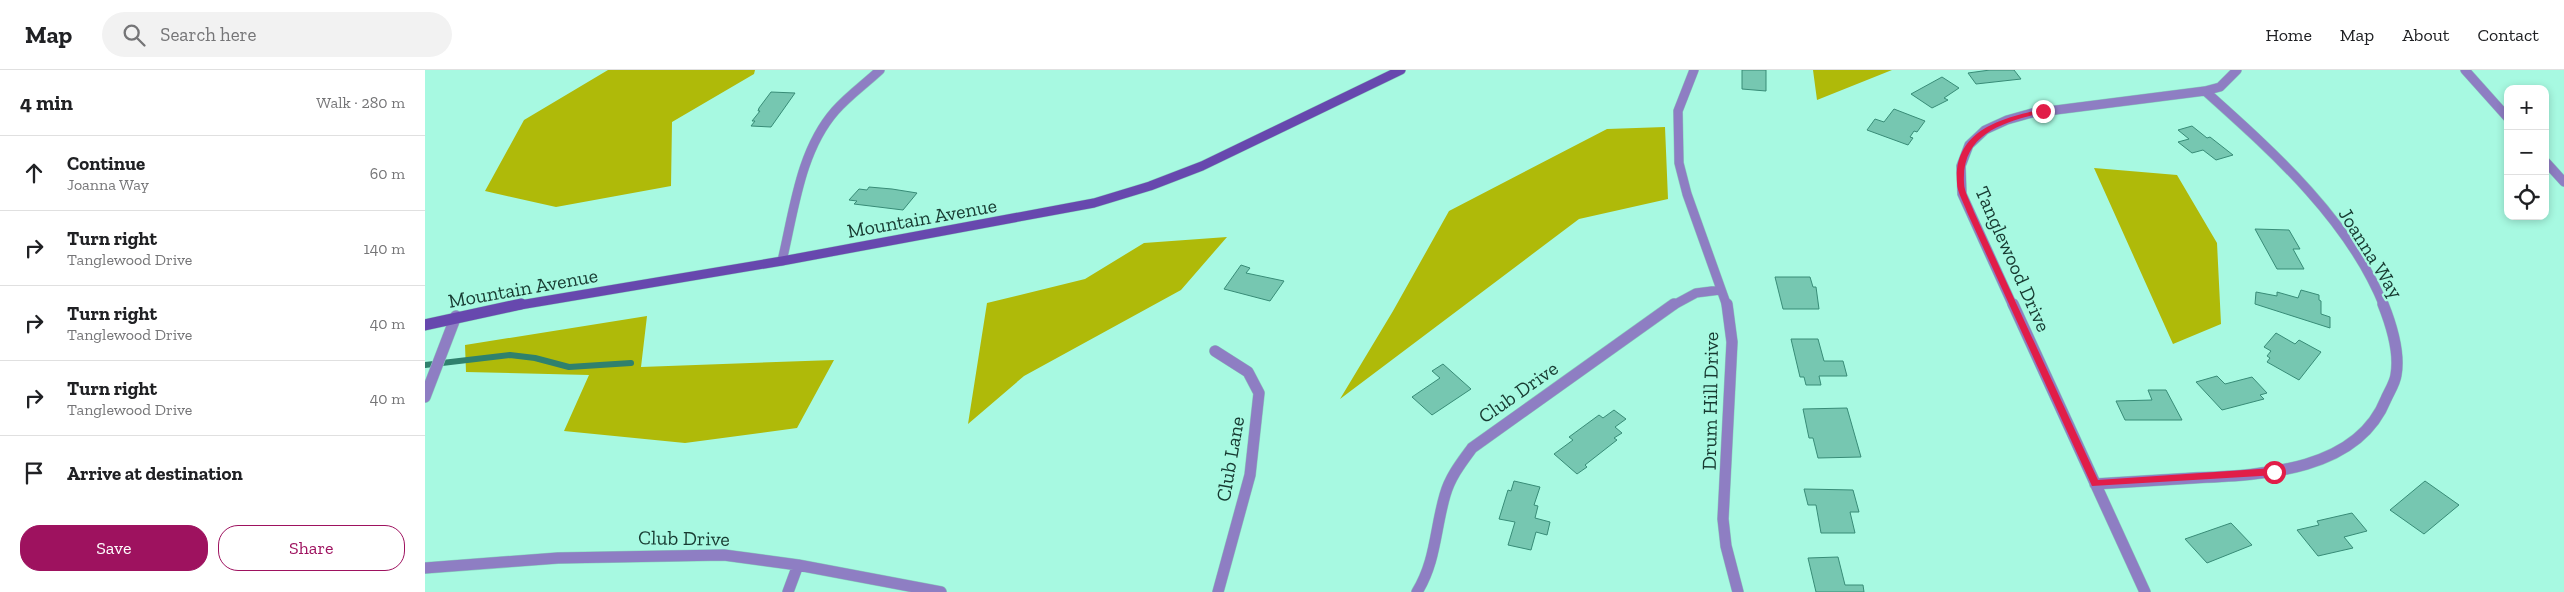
<!DOCTYPE html>
<html lang="en">
<head>
<meta charset="utf-8">
<style>
  :root { --surface:#fff; --page:#f2f2f2; --text:#202124; --muted:#757577; --line:#e0e0e0; --accent:#9e125f }
  body { margin:0; font-family:"Zilla Slab",serif; background:var(--page); color:var(--text) }
  .controls { position:absolute; right:15px; top:15px; display:grid; overflow:hidden; border-radius:10px; box-shadow:0 2px 8px #0003 }
  .controls button { width:45px; height:45px; display:grid; place-items:center; padding:0; border:0; border-bottom:1px solid var(--line); background:var(--surface); color:var(--text); font:25px sans-serif }
  .stop { position:absolute; width:15px; height:15px; margin:-11px; border:4px solid #e11d48; border-radius:50%; background:#fff }
  .stop.end { background:#e11d48; border-color:#fff; box-shadow:0 1px 5px #0008 }
  .list { margin:0; padding:0; list-style:none }
  h2 { display:flex; justify-content:space-between; align-items:center; height:65px; margin:0; padding:0 20px; font-size:21px }
  h2 small { font-size:16px; font-weight:400; color:var(--muted) }
  .list li { display:grid; grid-template-columns:32px 1fr auto; gap:15px; align-items:center; box-sizing:border-box; height:75px; padding:0 20px; border-top:1px solid var(--line) }
  .list b { display:block; font-size:19px; white-space:nowrap }
  .list p { margin:0; font-size:16px; white-space:nowrap; color:var(--muted) }
  .list em { font-size:16px; font-style:normal; color:var(--muted) }
  .actions { display:flex; gap:10px; padding:15px 20px }
  .actions a { flex:1; padding:11px 0; border:1px solid var(--accent); border-radius:20px; text-align:center; font-size:18px; color:var(--accent) }
  .actions .main { background:var(--accent); color:#fff }
  .icon { flex:none; width:28px; height:28px; fill:none; stroke:currentColor; stroke-width:2; stroke-linecap:round; stroke-linejoin:round }
  .map { position:relative; flex:none; width:2139px; height:522px; overflow:hidden }
  header { display:flex; align-items:center; gap:30px; box-sizing:border-box; height:70px; padding:0 25px; background:var(--surface); border-bottom:1px solid var(--line) }
  header strong { font-size:24px }
  nav { display:flex; gap:28px; margin-inline-start:auto; font-size:18px }
  .search { width:350px; height:45px; background:var(--page); display:flex; align-items:center; gap:12px; box-sizing:border-box; padding:0 18px; border-radius:28px; color:var(--muted); font-size:19px }
  main { display:flex }
  aside { flex:1; background:var(--surface) }
  .map>svg:first-child { display:block }
  .forest { fill:#afba09 }
  .lines { fill:none; stroke-linecap:round; stroke-linejoin:round }
  .stream { stroke:#2f816d; stroke-width:6 }
  .building { fill:#76c7b1; stroke:#388c77 }
  .street-far1-casing { stroke:#8ad3be; stroke-width:10 }
  .street-casing { stroke:#8ad3be; stroke-width:12 }
  .secondary-far1-casing { stroke:#8ad3be; stroke-width:10 }
  .secondary-casing { stroke:#8ad3be; stroke-width:12 }
  .street-far1 { stroke:#8e7ec3; stroke-width:9 }
  .street { stroke:#8e7ec3; stroke-width:11 }
  .secondary-far1 { stroke:#6748ae; stroke-width:9 }
  .secondary { stroke:#6748ae; stroke-width:11 }
  .route { fill:#e11d48 }
  .labels { text-anchor:middle; dominant-baseline:central; stroke-width:4.5; stroke-linejoin:round; paint-order:stroke }
  .street-label { font-size:20px; fill:#173a31; stroke:#a7f9e1 }
</style>
</head>
<body>
<header>
<strong>Map</strong>
<div class="search"><svg class="icon" aria-label="search" viewBox="0 0 24 24"><circle cx="10" cy="10" r="6"/><path d="M15 15l6 6"/></svg>Search here</div>
<nav><a>Home</a><a>Map</a><a>About</a><a>Contact</a></nav>
</header>
<main>
<aside>
<h2>4 min<small>Walk · 280 m</small></h2>
<ul class="list">
<li><svg class="icon" aria-label="ahead" viewBox="0 0 24 24"><path d="M12 20V5M6 11l6-6 6 6"/></svg><div><b>Continue</b><p>Joanna Way</p></div><em>60 m</em></li>
<li><svg class="icon" aria-label="right" viewBox="0 0 24 24"><path d="M7 20v-9h11M14 6l5 5-5 5"/></svg><div><b>Turn right</b><p>Tanglewood Drive</p></div><em>140 m</em></li>
<li><svg class="icon" aria-label="right" viewBox="0 0 24 24"><path d="M7 20v-9h11M14 6l5 5-5 5"/></svg><div><b>Turn right</b><p>Tanglewood Drive</p></div><em>40 m</em></li>
<li><svg class="icon" aria-label="right" viewBox="0 0 24 24"><path d="M7 20v-9h11M14 6l5 5-5 5"/></svg><div><b>Turn right</b><p>Tanglewood Drive</p></div><em>40 m</em></li>
<li><svg class="icon" aria-label="arrive" viewBox="0 0 24 24"><path d="M6 21V4h12l-3 4 3 4H6"/></svg><div><b>Arrive at destination</b></div></li>
</ul>
<div class="actions"><a class="main">Save</a><a>Share</a></div>
</aside>
<div class="map">
<svg width="2139" height="522" viewBox="0 0 2139 522">
  <rect width="100%" height="100%" fill="#a7f9e1"/>
  <path class="forest" d="M183 0H330L329 4 247 52 246 116 131 137 60 121 99 50Z
    M1388 0H1467L1392 30Z
    M1240 57 1243 129 1154 149 915 329 968 241 1024 141 1182 59Z
    M1669 98 1752 105 1792 173 1796 254 1748 274Z
    M802 167 756 220 599 306 543 354 562 233 660 209 719 173Z
    M222 246 216 297 409 290 372 358 260 373 139 361 164 305 41 302 40 275Z"/>
  <g class="lines">
    <path class="stream" d="M0 295 85 285 110 288 144 297 206 293"/>
  </g>
  <path class="building" d="M1317 0H1341V21L1317 19Z
    M1565 0H1589L1596 9 1551 14 1543 3Z
    M1517 7 1534 18 1519 28 1523 30 1507 38 1486 24Z
    M346 22 370 23 346 57 326 56 330 51H327L335 41H333L334 38Z
    M1469 39 1500 51 1492 62 1489 61 1485 67 1488 68 1483 75 1442 60 1450 49 1459 52Z
    M1767 56 1782 68 1785 67 1808 85 1791 90 1778 80 1767 83 1753 72 1764 69 1753 60Z
    M444 117 467 119 492 123 478 140 429 134 432 131 424 130 434 119 442 120Z
    M1830 159 1864 160 1875 179H1868L1879 199H1852Z
    M816 195 825 198 821 203 859 211 845 231 799 219Z
    M1350 207H1385L1388 217H1391L1394 239H1358Z
    M1876 220 1894 225V230L1896 231V244L1905 247V258L1830 234 1831 222 1852 226V222L1873 228Z
    M1851 263 1870 274 1874 270 1896 282 1874 310 1842 292 1845 288 1842 286 1846 281 1839 277Z
    M1366 269H1393L1399 291H1418L1422 306H1394L1396 315H1381L1379 307H1375Z
    M1018 294 1046 319 1007 345 987 327 1015 308 1007 301Z
    M1792 306 1800 314 1827 307 1842 323 1835 325 1839 329 1797 340 1771 312Z
    M1723 320H1741L1757 350H1700L1691 331 1727 330Z
    M1422 338 1436 387 1393 388 1388 368H1384L1378 339Z
    M1189 340 1201 349 1190 357 1197 363 1189 368 1192 370 1160 395 1162 397 1152 404 1129 384 1148 370 1144 367 1174 345 1178 348Z
    M1089 411 1115 417 1109 435 1113 436 1110 448 1125 452 1122 465 1111 462 1106 480 1083 475 1090 452 1074 449 1083 420 1086 421Z
    M2000 411 2034 435 1999 464 1965 440Z
    M1379 419 1428 420 1434 442H1425L1430 463H1396L1391 435H1383Z
    M1927 443 1942 461 1919 467 1928 478 1893 486 1872 460 1894 455 1892 451Z
    M1806 453 1827 475 1782 493 1760 469Z
    M1413 487 1420 515H1438L1439 522H1391L1383 488Z"/>
  <g class="lines">
    <g class="street-far1-casing">
      <path id="street-far1" d="M1269 0 1253 41 1254 93 1262 124 1302 236
        M2040 0 2083 48
        M1780 21C1848 82 1924 149 1959 236
        M2120 91 2139 112
        M357 191C369 141 375 81 410 41 423 26 440 14 455 0
        M1247 236 1271 223 1295 220
        M1588 236 1537 124 1536 96 1544 75 1560 60 1582 50 1607 43 1780 21 1795 17 1812 0"/>
    </g>
    <g class="street-casing">
      <path id="street" d="M1302 234 1307 272 1298 449 1301 476 1313 522
        M1588 234 1720 522
        M790 281 823 302 834 323 825 405 793 522
        M0 327 31 246
        M1670 414C1703 412 1736 410 1769 408 1836 405 1932 402 1961 329 1964 322 1970 313 1971 305 1975 283 1966 254 1958 234
        M0 498 133 488 299 485 373 495 516 522
        M363 522 373 495
        M992 522C1011 491 1010 459 1020 425 1025 407 1036 393 1047 378L1249 234"/>
    </g>
    <g class="secondary-far1-casing">
      <path id="secondary-far1" d="M89 236 357 191 669 133 725 116 777 96 976 0"/>
    </g>
    <g class="secondary-casing">
      <path id="secondary" d="M0 255 96 234"/>
    </g>
    <use href="#street-far1" class="street-far1"/>
    <use href="#street" class="street"/>
    <use href="#secondary-far1" class="secondary-far1"/>
    <use href="#secondary" class="secondary"/>
  </g>
  <path class="route" d="M1618 39 1620 42C1581 52 1536 62 1539 113 1539 122 1546 133 1549 142L1673 410 1849 398 1852 399V405L1667 416 1542 142C1539 133 1532 122 1532 113 1528 60 1577 48 1618 39Z"/>
  <g class="labels">
    <g class="street-label">
      <text transform="translate(497 148) rotate(-10)">Mountain Avenue</text>
      <text transform="translate(1946 183) rotate(58)">Joanna Way</text>
      <text transform="translate(1588 189) rotate(66)">Tanglewood Drive</text>
      <text transform="translate(98 218) rotate(-10)">Mountain Avenue</text>
      <text transform="translate(1093 322) rotate(-35)">Club Drive</text>
      <text transform="translate(1285 331) rotate(-89)">Drum Hill Drive</text>
      <text transform="translate(805 389) rotate(-80)">Club Lane</text>
      <text transform="translate(259 468) rotate(1)">Club Drive</text>
    </g>
  </g>
</svg>
<div class="controls">
<button>+</button>
<button>−</button>
<button><svg class="icon" aria-label="locate" viewBox="0 0 24 24"><circle cx="12" cy="12" r="6"/><path d="M12 2v4M12 18v4M2 12h4M18 12h4"/></svg></button>
</div>
<div class="stop" style="left:1849px;top:402px"></div>
<div class="stop end" style="left:1618px;top:41px"></div>
</div>
</main>
</body>
</html>
